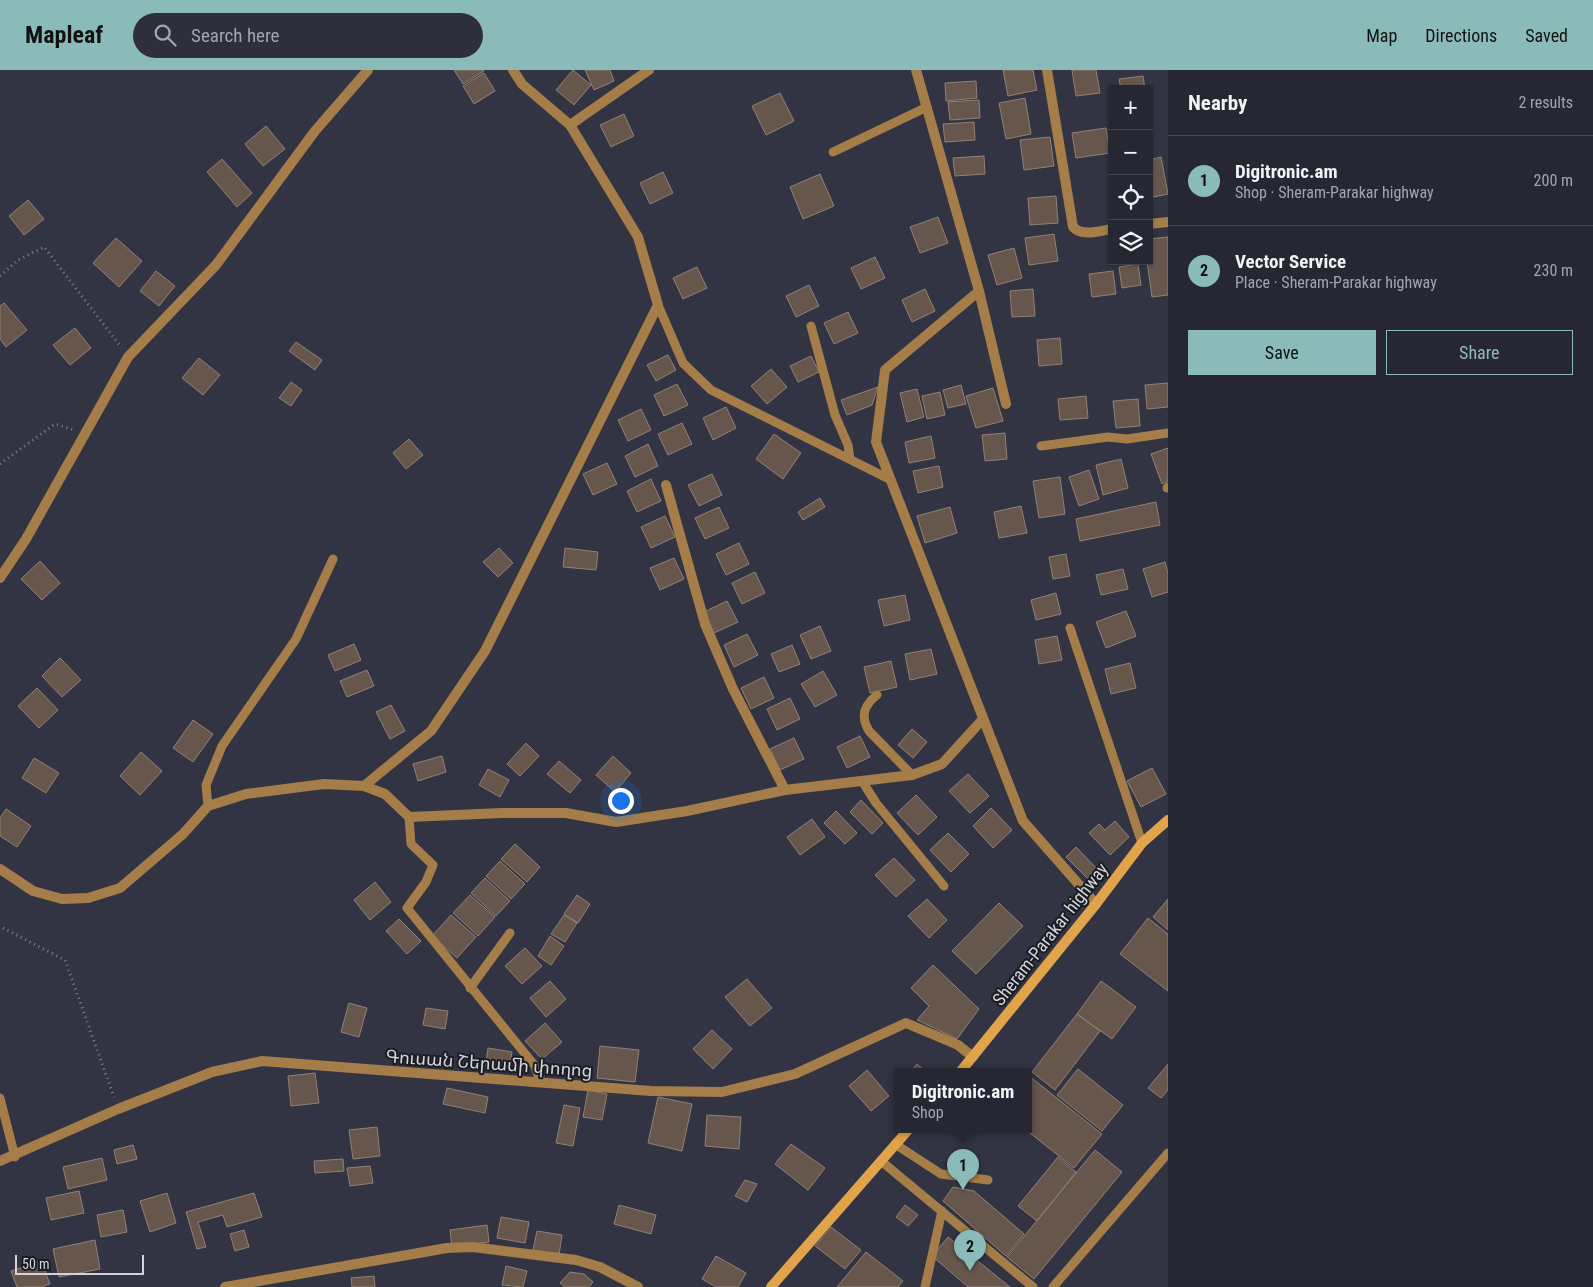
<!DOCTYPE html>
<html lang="en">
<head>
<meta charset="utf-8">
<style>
  :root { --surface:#262732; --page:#2e2f3a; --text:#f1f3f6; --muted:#a4a5ac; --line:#42444d; --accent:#8bbbb9 }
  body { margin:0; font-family:"Roboto Condensed","Noto Sans Armenian",sans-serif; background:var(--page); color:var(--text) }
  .controls { position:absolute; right:15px; top:15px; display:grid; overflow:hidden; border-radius:0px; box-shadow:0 1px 4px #0004 }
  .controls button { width:45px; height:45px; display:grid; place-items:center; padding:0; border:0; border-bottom:1px solid var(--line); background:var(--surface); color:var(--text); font:25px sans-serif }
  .scale { position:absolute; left:15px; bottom:12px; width:129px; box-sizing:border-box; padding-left:5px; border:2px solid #d2d3dd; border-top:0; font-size:14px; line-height:18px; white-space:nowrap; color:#d2d3dd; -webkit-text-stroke:4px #1c1c23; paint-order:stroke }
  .you { position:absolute; left:620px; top:730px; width:18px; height:18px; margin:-12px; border:4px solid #fff; border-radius:50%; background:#1a73e8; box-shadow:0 0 0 8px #1a73e833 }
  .badge { display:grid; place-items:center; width:32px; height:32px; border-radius:50%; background:var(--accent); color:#111; font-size:16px; font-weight:700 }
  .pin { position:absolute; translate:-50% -41px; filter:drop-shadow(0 1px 2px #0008) }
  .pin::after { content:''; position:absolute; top:26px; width:18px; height:15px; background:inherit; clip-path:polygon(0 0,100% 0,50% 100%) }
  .popup { position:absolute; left:894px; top:998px; width:138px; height:65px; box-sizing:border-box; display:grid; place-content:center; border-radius:0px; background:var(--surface); filter:drop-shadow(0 1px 4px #0005); font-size:16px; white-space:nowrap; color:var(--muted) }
  .popup b { font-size:19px; color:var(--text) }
  .popup::after { content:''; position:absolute; left:50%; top:100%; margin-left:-10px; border:10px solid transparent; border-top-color:var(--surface) }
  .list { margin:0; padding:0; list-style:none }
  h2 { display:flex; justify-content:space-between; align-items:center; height:65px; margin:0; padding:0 20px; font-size:21px }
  h2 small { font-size:16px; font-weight:400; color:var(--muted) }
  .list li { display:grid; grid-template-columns:32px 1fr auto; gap:15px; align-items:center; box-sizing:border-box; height:90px; padding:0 20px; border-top:1px solid var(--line) }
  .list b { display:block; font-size:19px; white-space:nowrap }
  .list p { margin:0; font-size:16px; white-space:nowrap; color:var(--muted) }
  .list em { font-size:16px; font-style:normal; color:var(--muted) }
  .actions { display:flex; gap:10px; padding:15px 20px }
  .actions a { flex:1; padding:11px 0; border:1px solid var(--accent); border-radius:0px; text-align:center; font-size:18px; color:var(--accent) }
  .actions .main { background:var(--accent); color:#111 }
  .icon { flex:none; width:28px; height:28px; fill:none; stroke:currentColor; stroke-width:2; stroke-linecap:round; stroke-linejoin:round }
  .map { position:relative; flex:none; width:1168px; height:1217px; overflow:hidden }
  header { display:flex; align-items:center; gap:30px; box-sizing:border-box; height:70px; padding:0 25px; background:var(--accent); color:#111 }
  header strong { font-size:24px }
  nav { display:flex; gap:28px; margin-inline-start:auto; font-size:18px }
  .search { width:350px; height:45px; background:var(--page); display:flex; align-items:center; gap:12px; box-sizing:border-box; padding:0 18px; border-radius:28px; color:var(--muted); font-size:19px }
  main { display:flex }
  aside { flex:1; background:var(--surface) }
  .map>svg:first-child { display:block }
  .building { fill:#66564b; stroke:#928175 }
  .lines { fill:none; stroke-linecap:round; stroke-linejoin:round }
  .path { stroke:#7f808d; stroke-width:3; stroke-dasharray:1 4; stroke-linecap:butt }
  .lane { stroke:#a47d48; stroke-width:9 }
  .street { stroke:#a47d48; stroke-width:10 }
  .secondary { stroke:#e2a44b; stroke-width:10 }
  .labels { text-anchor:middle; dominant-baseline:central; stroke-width:4; stroke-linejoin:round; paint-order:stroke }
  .street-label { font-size:18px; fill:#d2d3dd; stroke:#1c1c23 }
</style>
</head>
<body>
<header>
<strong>Mapleaf</strong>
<div class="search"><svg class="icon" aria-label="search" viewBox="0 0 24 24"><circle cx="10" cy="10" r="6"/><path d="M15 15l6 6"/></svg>Search here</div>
<nav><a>Map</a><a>Directions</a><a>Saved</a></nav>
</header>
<main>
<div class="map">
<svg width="1168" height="1217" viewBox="0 0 1168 1217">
  <rect width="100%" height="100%" fill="#333443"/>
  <path class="building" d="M454 0H483L484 1 463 14Z
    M573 0 591 15 574 35 556 20Z
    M585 0H610L614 11 594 20Z
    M1003 0H1033L1037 20 1008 26Z
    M1072 0H1096L1100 23 1076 26Z
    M484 3 495 21 474 34 463 16Z
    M1143 6 1145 19H1121L1119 9Z
    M976 11 977 28 946 31 945 13Z
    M780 23 794 51 766 65 752 36Z
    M1025 28 1031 64 1006 69 999 33Z
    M979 30 980 48 950 50 948 32Z
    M624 44 634 66 611 77 600 55Z
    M974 52 975 70 945 72 943 54Z
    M266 56 285 79 263 96 245 74Z
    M1106 58 1110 83 1076 88 1072 63Z
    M1050 67 1054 96 1024 100 1020 70Z
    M984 86 985 104 955 106 953 88Z
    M1161 87 1168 124 1149 128V90Z
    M222 89 252 123 237 137 207 102Z
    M663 102 673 123 650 134 640 113Z
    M820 104 834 136 803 149 790 117Z
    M1056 126 1058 153 1030 155 1028 128Z
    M28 130 44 149 24 165 9 146Z
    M938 147 948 173 920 183 910 157Z
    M1054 164 1058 191 1029 195 1025 168Z
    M1168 167V225L1152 227 1147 191H1149V169Z
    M116 168 142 191 119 217 93 193Z
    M1014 178 1022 208 997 215 988 185Z
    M875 187 885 208 861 219 851 198Z
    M1138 194 1141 215 1122 218 1119 197Z
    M697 197 707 218 683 229 673 208Z
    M156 201 175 216 159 236 140 221Z
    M1113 201 1116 224 1092 227 1089 204Z
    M809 215 819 236 796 247 786 226Z
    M925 219 935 241 912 252 902 230Z
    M1033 219 1035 246 1012 247 1010 221Z
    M4 233 27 260 6 277 0 269V236Z
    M848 242 858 263 834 274 824 253Z
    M75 258 91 278 70 295 53 275Z
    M1060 268 1062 294 1039 296 1037 270Z
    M296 272 322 290 315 300 289 281Z
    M668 285 676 300 656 311 647 295Z
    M811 286 819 302 798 312 790 296Z
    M199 288 220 305 203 325 182 308Z
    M771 299 787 317 767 334 751 316Z
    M291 312 302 320 291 336 279 328Z
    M1168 313V337L1147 339 1145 315Z
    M677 314 688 335 664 346 654 325Z
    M961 315 966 334 948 338 943 320Z
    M878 317 872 335 847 345 841 330Z
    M993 318 1003 351 976 358 966 326Z
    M917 319 924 347 907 352 900 323Z
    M940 322 945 345 927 349 922 326Z
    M1086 326 1088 348 1060 350 1058 329Z
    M1138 329 1140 356 1116 358 1113 331Z
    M726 337 736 358 713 370 703 348Z
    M641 339 651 360 628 371 618 350Z
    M682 353 692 374 668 385 658 364Z
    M1005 363 1007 389 985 391 982 365Z
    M774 364 801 383 783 409 756 389Z
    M931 366 935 388 909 393 905 372Z
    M409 369 423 385 406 399 393 383Z
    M648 374 658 396 635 407 625 386Z
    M1168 378V411L1162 414 1151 384Z
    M1121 389 1128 418 1103 425 1096 395Z
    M607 393 617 414 593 425 583 404Z
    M939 396 943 417 918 423 913 401Z
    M1089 400 1099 429 1079 436 1069 407Z
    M712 404 722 425 699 436 688 415Z
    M1060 407 1065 444 1039 448 1033 411Z
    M651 409 661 431 637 442 627 421Z
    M820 428 825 437 803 450 798 442Z
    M1156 432 1160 455 1080 471 1076 449Z
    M1021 436 1027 463 999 468 994 442Z
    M719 437 729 458 705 469 695 448Z
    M950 437 957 463 925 473 917 446Z
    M665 446 675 467 651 478 641 457Z
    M739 473 749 494 726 505 716 484Z
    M499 478 513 493 498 507 483 492Z
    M565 478 598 482 596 500 563 497Z
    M1066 484 1070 506 1053 509 1049 487Z
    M674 488 684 509 660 520 650 498Z
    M40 491 60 513 42 530 21 509Z
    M1165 492 1168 503V522L1152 527 1143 499Z
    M1123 499 1128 519 1101 525 1096 505Z
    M755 502 765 523 742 534 732 513Z
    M1056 523 1061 544 1036 550 1031 530Z
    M905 525 910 550 884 556 878 530Z
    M727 531 738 552 714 563 704 542Z
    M1126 541 1136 566 1106 578 1096 552Z
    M820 556 831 581 811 589 800 565Z
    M747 564 758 585 734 597 724 575Z
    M1057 566 1062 590 1039 594 1035 570Z
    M354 574 361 590 335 601 328 585Z
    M792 575 800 594 779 602 771 584Z
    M931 579 937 604 910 610 905 584Z
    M60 588 81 610 62 627 42 606Z
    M891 591 897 617 870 623 864 597Z
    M1130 593 1136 618 1111 624 1105 599Z
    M367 600 374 616 347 627 340 611Z
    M823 601 837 625 815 637 801 614Z
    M764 607 774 628 751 639 741 618Z
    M37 618 58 640 39 658 18 636Z
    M790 628 800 649 777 660 767 639Z
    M391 635 405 661 390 669 376 642Z
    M193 650 213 664 193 692 173 678Z
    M912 659 927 672 913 688 898 675Z
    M860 666 870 687 847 698 837 677Z
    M794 668 804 689 780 700 770 679Z
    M526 673 539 686 520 706 507 694Z
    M141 682 162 701 140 725 120 706Z
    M442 686 446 702 418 711 413 694Z
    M613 686 631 703 615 722 596 705Z
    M34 688 59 703 46 723 22 708Z
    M559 691 581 710 570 723 547 704Z
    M1152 698 1166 724 1141 737 1127 711Z
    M488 699 509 710 500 727 479 715Z
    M968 704 989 726 970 743 949 721Z
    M916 725 937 747 918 765 897 743Z
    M861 730 883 753 872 764 850 742Z
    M991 738 1012 760 993 778 973 756Z
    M6 739 31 756 17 777 0 766V748Z
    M836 741 857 763 845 774 824 753Z
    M812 749 825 767 800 785 787 767Z
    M1115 751 1129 767 1110 785 1089 763 1099 754 1105 760Z
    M948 763 969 784 951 802 930 780Z
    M515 774 540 797 527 812 501 789Z
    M1076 777 1098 800 1088 809 1066 787Z
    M894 788 915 810 896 827 875 805Z
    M500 791 525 814 511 829 486 806Z
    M485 808 510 831 496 846 471 823Z
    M375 812 391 832 370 850 354 830Z
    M470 825 495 847 478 866 453 843Z
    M577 825 590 834 578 853 564 844Z
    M927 829 947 850 929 868 908 846Z
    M1168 829V860L1153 847Z
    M999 833 1023 856 976 904 952 881Z
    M451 845 476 867 457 888 432 866Z
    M564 845 577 853 565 872 551 864Z
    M1148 848 1168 864V921L1120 884Z
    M399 849 421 871 407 884 386 861Z
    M550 866 564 876 551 895 538 886Z
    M525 878 542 896 522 914 505 896Z
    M933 895 979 939 957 969 917 950 929 936 911 918Z
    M747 909 772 938 750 956 725 927Z
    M550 911 566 929 546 947 530 928Z
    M1101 911 1136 937 1112 969 1077 944Z
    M349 933 367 938 359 967 341 962Z
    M426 938 448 941 445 959 423 955Z
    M1077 944 1100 961 1055 1020 1032 1002Z
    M545 953 562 972 542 989 525 971Z
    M712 960 732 979 713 999 693 979Z
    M600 976 639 980 635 1012 597 1008Z
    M488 978 512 982 509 1001 485 998Z
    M917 994 925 1001H911Z
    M1168 994V1020L1161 1028 1148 1018Z
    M1078 999 1123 1035 1102 1061 1057 1025Z
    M867 1000 889 1026 871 1041 849 1016Z
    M315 1003 319 1033 291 1036 288 1006Z
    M1028 1005 1102 1064 1074 1098 1025 1059H1028Z
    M447 1018 488 1027 485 1043 443 1034Z
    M588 1020 607 1024 602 1050 583 1047Z
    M658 1027 692 1034 682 1081 648 1073Z
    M564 1035 580 1038 573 1076 556 1073Z
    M707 1045 741 1047 739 1079 705 1076Z
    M377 1057 380 1086 353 1089 349 1060Z
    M791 1074 825 1098 808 1120 775 1094Z
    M133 1075 137 1089 117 1094 114 1080Z
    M1095 1080 1122 1102 1034 1209 1007 1187Z
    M1058 1087 1076 1102 1037 1151 1018 1136Z
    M102 1088 107 1110 68 1119 63 1097Z
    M343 1089 344 1101 315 1103 314 1091Z
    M370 1096 373 1113 350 1116 347 1098Z
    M745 1110 757 1114 747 1132 735 1126Z
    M953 1117 974 1121 1024 1164 1006 1186 943 1131Z
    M79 1121 84 1143 51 1150 46 1128Z
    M167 1123 176 1153 150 1162 140 1131Z
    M254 1123 262 1147 227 1157 223 1145 198 1152 206 1177 197 1179 186 1142Z
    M619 1135 656 1145 651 1164 614 1154Z
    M905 1135 918 1145 908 1156 896 1147Z
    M123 1140 127 1162 101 1167 97 1145Z
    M501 1147 529 1152 525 1173 497 1168Z
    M487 1155 489 1172 452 1177 450 1160Z
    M831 1157 861 1180 845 1199 815 1176Z
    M244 1160 249 1177 235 1181 230 1164Z
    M537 1161 562 1165 559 1185 533 1180Z
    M948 1167 1010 1217H968L932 1186Z
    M95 1170 100 1199 59 1207 53 1179Z
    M866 1182 903 1211 898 1217H837Z
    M716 1186 746 1203 738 1217H716L702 1209Z
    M41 1191 50 1214 40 1217H17L11 1201Z
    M506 1196 527 1201 523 1217 502 1215Z
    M570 1202 584 1204 593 1212 589 1217H565L560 1213Z
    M374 1206 375 1217H352L351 1208Z"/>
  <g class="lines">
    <path class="path" d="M0 206 18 190 44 177 121 277
      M0 394 55 354 74 360
      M3 858 65 890 114 1027"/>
    <path class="lane" d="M833 82 927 37
      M658 235 683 293 711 320 891 410
      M811 256 835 345 848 375 850 389
      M1041 376 1108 367 1127 369 1168 363
      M1167 418 1168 417
      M1070 558 1142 773
      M877 625C864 635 860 646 869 661L912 705
      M862 711 876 733 944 816
      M208 736 206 715 222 676 296 569 333 489
      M409 747 411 774 433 795 426 812 407 838 535 996 540 1011
      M470 918 510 863
      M0 1028 15 1087
      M895 1074 941 1104 988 1110
      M881 1091 1033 1217
      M925 1217 942 1141
      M1053 1217 1168 1083"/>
    <path class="street" d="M916 0 979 221 885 300 876 372 1023 751 1096 834
      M1047 0 1073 157C1083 167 1099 161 1112 159
      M570 55 649 0
      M1149 154 1168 152
      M979 221 1006 334
      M666 415 705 554 733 619 785 720
      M0 508 26 469 128 287 216 195 315 61 368 0
      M364 716 431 661 485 581 658 235 638 167 570 55 522 14 513 0
      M0 799 33 821 62 829 88 828 120 818 183 764 208 736 246 724 324 714 364 716 385 724 409 747 502 743H566L616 752 687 741 785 720 912 705 942 694 983 649
      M0 1091 118 1039 212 1002 262 991 651 1021 722 1022 795 1004 906 953 958 975 973 987
      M225 1217 447 1178 473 1177 576 1190 600 1197 638 1217"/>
    <path class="secondary" d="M961 1001 1096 834 1142 773 1168 750
      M771 1217 909 1059"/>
  </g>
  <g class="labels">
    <g class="street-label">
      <text transform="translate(1050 864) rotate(-52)">Sheram-Parakar highway</text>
      <text transform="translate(489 993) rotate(4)">Գուսան Շերամի փողոց</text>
    </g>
  </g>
</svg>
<div class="controls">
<button>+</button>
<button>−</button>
<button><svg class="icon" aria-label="locate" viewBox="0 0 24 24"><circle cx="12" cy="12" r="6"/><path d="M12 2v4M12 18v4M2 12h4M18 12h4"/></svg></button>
<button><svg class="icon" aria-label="layers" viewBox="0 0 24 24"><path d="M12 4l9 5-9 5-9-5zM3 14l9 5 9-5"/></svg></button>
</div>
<div class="scale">50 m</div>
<div class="you"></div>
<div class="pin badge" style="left:963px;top:1120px">1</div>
<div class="popup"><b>Digitronic.am</b>Shop</div>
<div class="pin badge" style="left:970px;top:1201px">2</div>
</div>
<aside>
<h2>Nearby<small>2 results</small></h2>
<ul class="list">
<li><span class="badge">1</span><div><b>Digitronic.am</b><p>Shop · Sheram-Parakar highway</p></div><em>200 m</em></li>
<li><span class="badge">2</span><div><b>Vector Service</b><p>Place · Sheram-Parakar highway</p></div><em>230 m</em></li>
</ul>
<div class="actions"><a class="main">Save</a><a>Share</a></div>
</aside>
</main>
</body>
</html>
